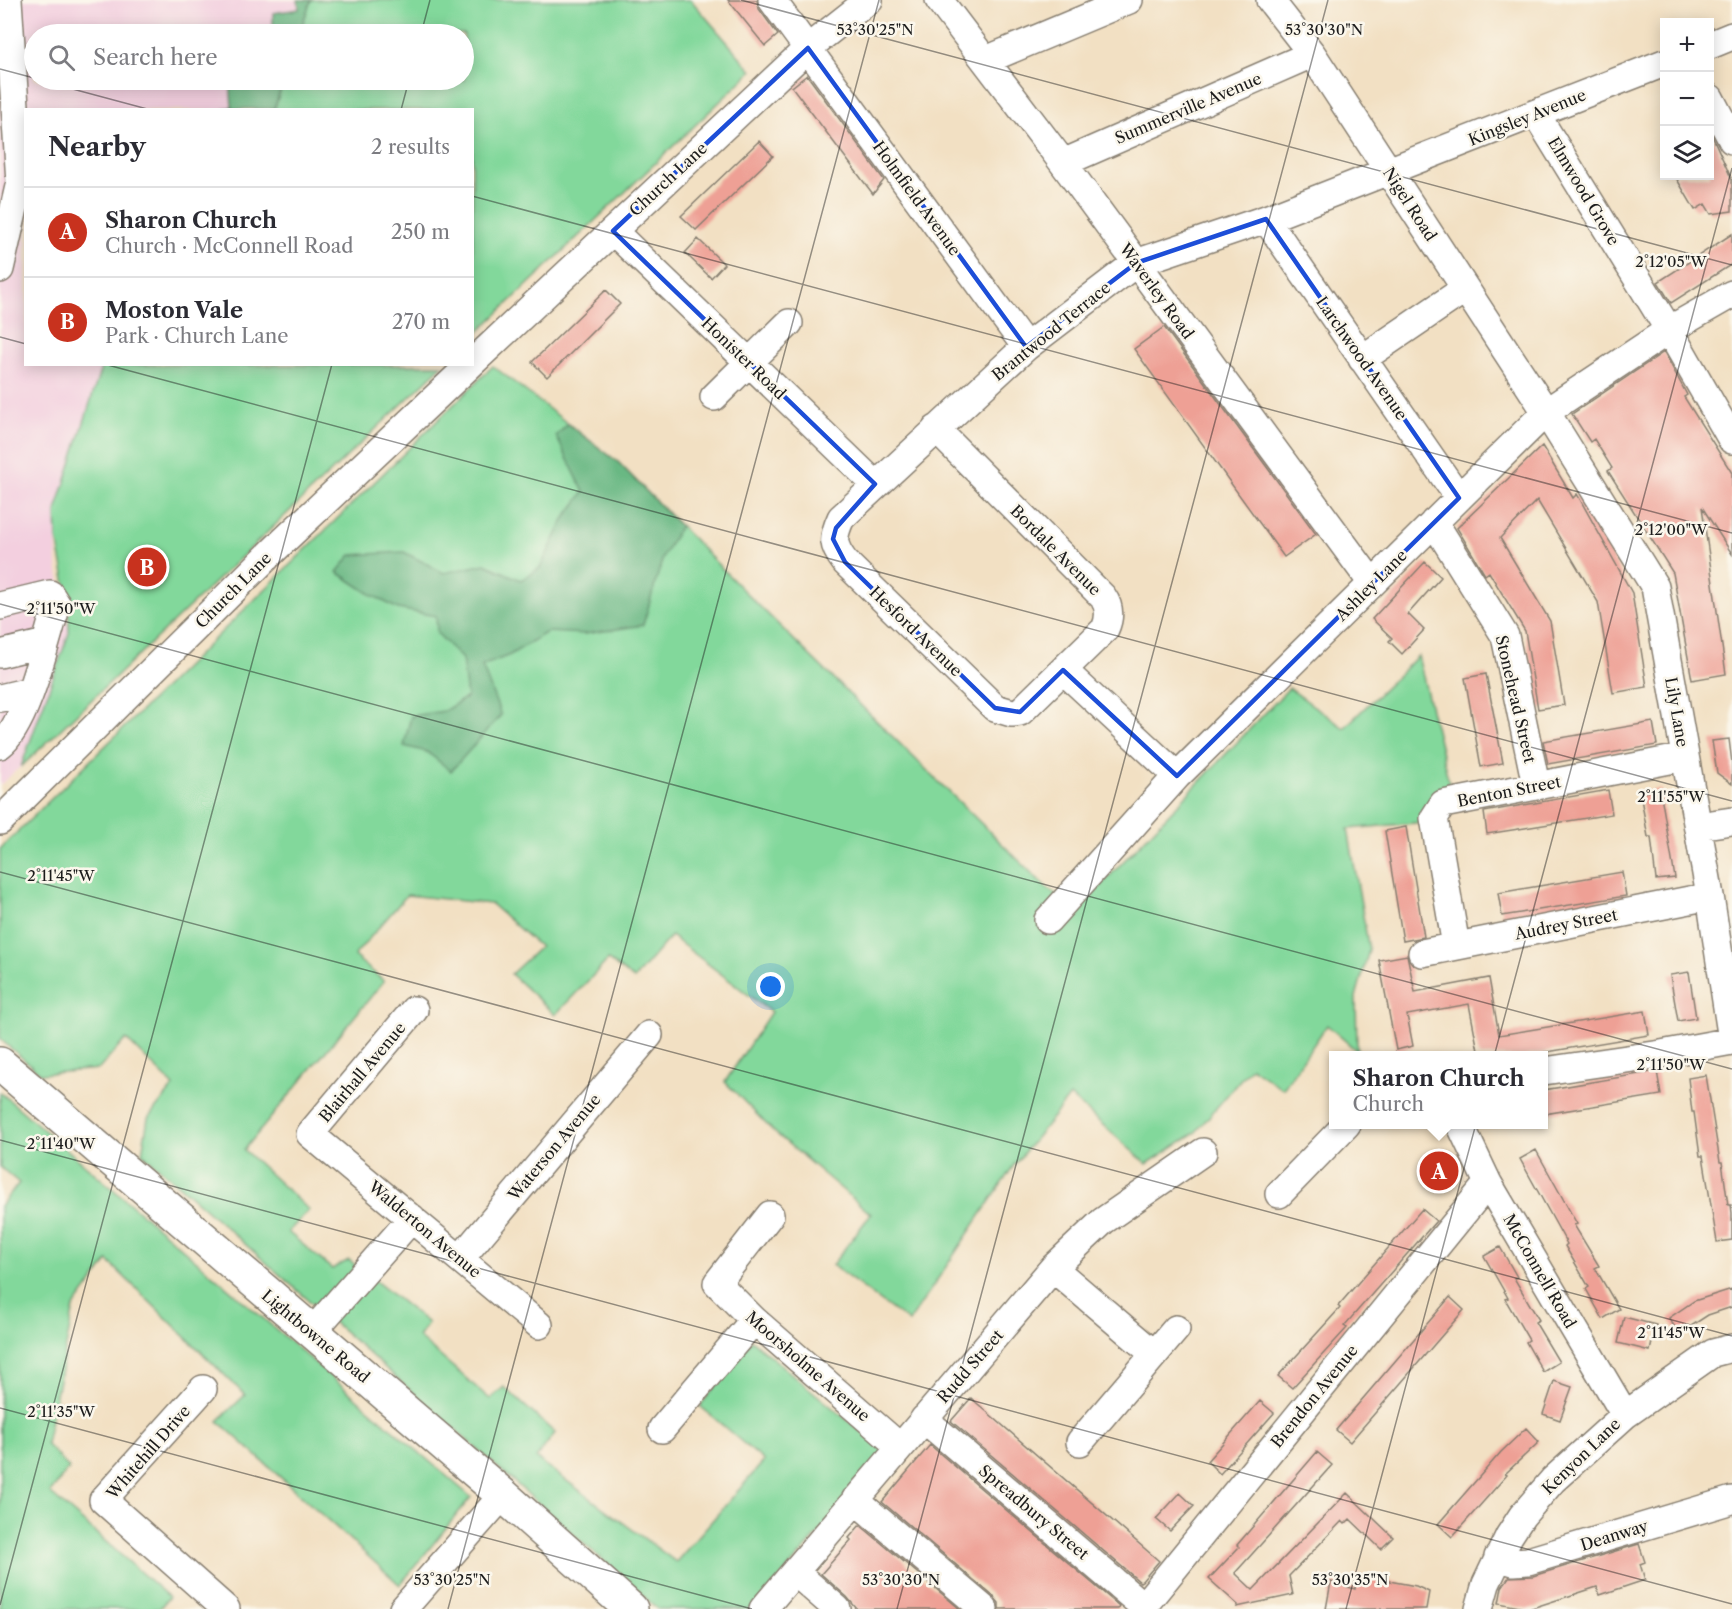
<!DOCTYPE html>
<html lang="en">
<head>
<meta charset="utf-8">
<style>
  :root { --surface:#fff; --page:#f7f7f7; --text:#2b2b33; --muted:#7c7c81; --line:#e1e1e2; --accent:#c8321e }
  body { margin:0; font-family:"Libre Caslon Text",serif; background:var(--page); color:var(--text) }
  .controls { position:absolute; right:18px; top:18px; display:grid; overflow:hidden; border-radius:0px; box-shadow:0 3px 15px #0003 }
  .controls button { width:54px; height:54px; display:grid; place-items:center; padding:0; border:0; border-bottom:2px solid var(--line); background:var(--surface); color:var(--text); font:30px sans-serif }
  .you { position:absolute; left:771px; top:987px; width:21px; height:21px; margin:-15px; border:4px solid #fff; border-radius:50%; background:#1a73e8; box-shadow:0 0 0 9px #1a73e833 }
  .badge { display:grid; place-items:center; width:39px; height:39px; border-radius:50%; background:var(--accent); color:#fff; font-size:20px; font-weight:700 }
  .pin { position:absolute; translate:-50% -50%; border:3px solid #fff; box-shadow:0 2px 6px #0006 }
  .popup { position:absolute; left:1329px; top:1051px; width:219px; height:78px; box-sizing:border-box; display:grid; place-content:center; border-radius:0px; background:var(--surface); filter:drop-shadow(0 2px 4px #0005); font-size:20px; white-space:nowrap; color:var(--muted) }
  .popup b { font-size:22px; color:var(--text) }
  .popup::after { content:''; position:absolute; left:50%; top:100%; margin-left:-12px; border:12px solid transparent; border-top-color:var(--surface) }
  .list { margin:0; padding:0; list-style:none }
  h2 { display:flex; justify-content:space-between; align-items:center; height:78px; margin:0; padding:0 24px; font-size:26px }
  h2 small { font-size:20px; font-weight:400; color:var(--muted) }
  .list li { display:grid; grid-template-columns:39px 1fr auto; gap:18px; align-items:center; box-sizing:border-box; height:90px; padding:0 24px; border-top:2px solid var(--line) }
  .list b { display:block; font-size:22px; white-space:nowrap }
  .list p { margin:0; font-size:20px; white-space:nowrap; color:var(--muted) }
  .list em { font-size:20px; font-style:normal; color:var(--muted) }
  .icon { flex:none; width:33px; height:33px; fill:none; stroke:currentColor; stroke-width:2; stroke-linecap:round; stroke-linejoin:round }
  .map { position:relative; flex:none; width:1732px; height:1609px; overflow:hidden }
  .search { position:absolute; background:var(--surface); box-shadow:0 3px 15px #0003; left:24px; top:24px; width:450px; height:66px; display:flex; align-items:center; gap:15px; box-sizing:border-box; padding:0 21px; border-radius:33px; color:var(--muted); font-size:22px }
  .panel { position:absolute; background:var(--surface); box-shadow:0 3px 15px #0003; left:24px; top:108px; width:450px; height:258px; border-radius:0px }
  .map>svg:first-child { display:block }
  .built { fill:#f3cfdf }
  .green { fill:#82d89b; stroke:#4f7a5c; stroke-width:1.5 }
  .forest { fill:#69b883; stroke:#426a50; stroke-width:1.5 }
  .building { fill:#eea095 }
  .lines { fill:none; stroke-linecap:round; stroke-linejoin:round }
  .minor-casing { stroke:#877e70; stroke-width:30 }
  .major-casing { stroke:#877e70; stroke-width:36 }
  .minor { stroke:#fff; stroke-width:27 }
  .major { stroke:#fff; stroke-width:33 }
  .marked { fill:none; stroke:#1d4ed8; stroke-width:4.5; stroke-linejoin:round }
  .ticks { fill:none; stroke:#1c1c1c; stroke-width:1.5; stroke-opacity:0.45 }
  .labels { text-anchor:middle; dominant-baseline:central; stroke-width:5; stroke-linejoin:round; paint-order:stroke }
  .street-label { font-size:16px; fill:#1c1c1c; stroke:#fbf7ec }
  .ticks-label { font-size:15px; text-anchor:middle; fill:#1c1c1c; stroke:#fbf7ec; stroke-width:5; stroke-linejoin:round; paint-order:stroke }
</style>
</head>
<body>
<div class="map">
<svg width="1732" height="1609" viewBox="0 0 1732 1609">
  <rect width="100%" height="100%" fill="#fbf7ec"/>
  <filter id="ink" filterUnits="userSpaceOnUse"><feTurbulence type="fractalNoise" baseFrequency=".0167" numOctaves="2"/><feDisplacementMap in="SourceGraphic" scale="12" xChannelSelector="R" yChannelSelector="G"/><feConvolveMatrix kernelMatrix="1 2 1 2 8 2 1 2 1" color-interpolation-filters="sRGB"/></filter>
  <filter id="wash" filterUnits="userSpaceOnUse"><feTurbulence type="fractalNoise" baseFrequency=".008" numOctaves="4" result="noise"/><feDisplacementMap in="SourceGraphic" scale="24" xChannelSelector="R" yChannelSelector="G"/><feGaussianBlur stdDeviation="1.35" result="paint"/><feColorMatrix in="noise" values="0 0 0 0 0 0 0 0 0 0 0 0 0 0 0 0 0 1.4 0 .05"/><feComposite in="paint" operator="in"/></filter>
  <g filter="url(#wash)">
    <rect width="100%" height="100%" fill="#f2e0c3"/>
    <path class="built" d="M0 0H298L300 9 273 13V34H34V80H230L232 107 224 110H26V364L102 365 56 511 57 566 69 633 20 767 0 785Z"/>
    <path class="green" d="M311 0H691L752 71 473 337 472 110H274L284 80H464V34H299Z
      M102 365H443L21 767 69 633 68 595 57 538 56 511Z
      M493 366 618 462 741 588 1046 887 1077 910 1289 688 1344 728 1418 656 1449 783 1426 822 1348 829 1369 950 1356 997 1357 1051 1327 1025 1283 1089 1251 1067 1195 1133 1147 1164 1070 1096 1014 1165 909 1322 832 1265 871 1214 773 1131 725 1082 771 1012 671 936 634 979 608 960 555 1015 511 974 540 947 491 904 407 895 354 956 384 981 244 1150 309 1210 288 1232 332 1269 349 1260 428 1323 418 1337 490 1399 504 1387 555 1433 536 1458 676 1562 764 1461 700 1406 751 1340 888 1454 753 1609H658L142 1153 148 1118 174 1086 126 1039 99 1069 41 1074 0 1039V849Z
      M0 1092 471 1497 400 1585 218 1421 245 1395 108 1261 74 1307 46 1444 69 1468 50 1493 169 1597 159 1609H0V1206L19 1183 0 1167Z"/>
    <path class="forest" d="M298 0H311L299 34H273V13L299 9Z
      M230 80H284L274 109H224L232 107Z
      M568 424 618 462 680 526 663 557 643 625 585 634 547 632 510 655 482 666 501 715 451 771 427 752 404 746 411 716 444 711 467 697 462 659 437 633 436 616 398 609 372 595 337 572 351 555 404 552 444 573 485 564 521 580 540 568 565 518 584 492 556 436Z"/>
    <g id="blocks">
      <path class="building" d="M728 0H757L759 9 778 35 765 46Z
        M807 75 884 180 873 194 792 87Z
        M1710 131 1732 180V211L1711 214 1705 204 1695 210 1675 176H1710Z
        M759 141 773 156 696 230 681 216Z
        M1732 234V264L1671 303 1658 282Z
        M698 239 724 264 711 278 685 253Z
        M606 290 620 304 547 377 532 362Z
        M1164 327 1316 534 1284 557 1134 349Z
        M1664 352 1687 395 1684 397 1732 473V554L1702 507 1726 674 1692 680 1673 573 1608 471 1612 468 1594 439 1590 442 1572 414Z
        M1542 446 1573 498 1577 494 1632 593 1647 687 1613 693 1598 602 1537 500 1500 538 1550 621 1564 705 1538 709 1525 631 1489 572 1485 575 1457 528Z
        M1425 562 1441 577 1408 614 1424 630 1402 654 1389 641 1392 638 1372 619Z
        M1486 674 1503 763 1481 767 1465 678Z
        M1653 722 1657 745 1548 764 1543 741Z
        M1729 739 1732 763V784L1717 773 1712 741Z
        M1660 789 1675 878 1656 880 1651 837H1648L1640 793Z
        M1608 790 1612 814 1487 834 1484 812Z
        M1406 827 1424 937 1403 941 1385 831Z
        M1622 872 1626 896 1502 916 1498 893Z
        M1407 955 1415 992 1489 978 1499 1035 1645 1011 1649 1035 1523 1056H1479L1469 1004 1407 1015 1413 1046 1396 1050 1379 960Z
        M1689 972 1696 1018 1678 1021 1670 975Z
        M1657 1071 1661 1095 1544 1114V1090Z
        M1706 1075 1720 1162H1722L1728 1205H1731L1732 1213V1240L1717 1242 1703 1156H1700L1694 1112H1692L1688 1078Z
        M1536 1150 1577 1224 1574 1225 1599 1266 1595 1268 1619 1309 1603 1319 1586 1289 1589 1287 1565 1246 1567 1244 1520 1159Z
        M1422 1209 1436 1221 1344 1326 1347 1328 1292 1388 1278 1376 1340 1308 1338 1306Z
        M1500 1247 1517 1277 1514 1278 1539 1320 1535 1322 1559 1362 1543 1372 1526 1342 1529 1340 1505 1299 1508 1298 1484 1256Z
        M1732 1289V1307L1708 1315 1679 1334 1669 1318 1694 1301Z
        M1450 1297 1464 1310 1350 1442 1336 1430Z
        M1624 1317 1656 1325 1650 1351 1618 1343Z
        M1554 1381 1572 1387 1560 1420 1543 1414Z
        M971 1398 1159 1561 1142 1581 1140 1582 951 1421Z
        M1260 1401 1274 1413 1220 1474 1207 1461Z
        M1526 1428 1539 1442 1505 1474 1507 1475 1452 1537 1438 1524 1501 1452Z
        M930 1445 1119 1606 1117 1609H999V1603L994 1597 882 1502Z
        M1317 1452 1332 1465 1235 1573 1253 1590 1347 1493 1393 1537 1381 1549 1350 1519 1345 1524 1342 1521 1289 1576 1293 1595 1237 1607 1238 1605 1209 1579 1239 1547 1237 1545Z
        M1180 1493 1194 1506 1170 1531 1156 1519Z
        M860 1525 960 1609H857L847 1597 821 1574 851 1540 849 1538Z
        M1639 1544 1645 1562 1640 1564 1645 1580 1600 1595 1597 1587 1529 1609 1499 1603 1502 1587 1509 1577 1533 1576Z
        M1357 1575 1416 1586 1429 1592 1426 1609H1326L1331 1582 1355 1589Z"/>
    </g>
  </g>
  <g filter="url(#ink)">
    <use href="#blocks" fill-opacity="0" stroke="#877e70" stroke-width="1.5"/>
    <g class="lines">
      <g class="minor-casing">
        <path id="minor" d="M772 0 1026 347
          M939 0 1063 163 1372 583
          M1270 0 1312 54 1546 412 1655 587 1710 896 1732 1040
          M1710 45 1732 36
          M986 60 1129 0
          M1710 98 1732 140
          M1536 114 1669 330 1732 440
          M1063 163 1312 54
          M1266 219 1459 498
          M613 231 875 484
          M0 269 20 182 8 0
          M1362 359 1465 289
          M472 363 808 48 869 0
          M714 397 789 323
          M936 429 1103 597C1110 607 1110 618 1105 629L1063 670 1177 776
          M1434 522 1505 636 1536 785
          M0 606 50 594 57 605C46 639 27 725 0 745
          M0 654 45 643
          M1063 670 1020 712 1012 713 995 708 845 562C832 545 832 538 841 518L1026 347 1136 263 1266 219 1664 63
          M0 698 30 691
          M0 821 276 548 471 364
          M1698 826 1732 821
          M1048 920 1177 776 1546 412 1669 330 1732 294
          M1456 946 1434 818 1443 804 1685 757
          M1422 953 1710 896
          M414 1010 310 1134 539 1325
          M1544 1071 1661 1054 1732 1041
          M1460 1124 1488 1183 1625 1415
          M1279 1194 1347 1124
          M770 1215 717 1283 754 1320 900 1447
          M460 1259 649 1035
          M1053 1268 1154 1354
          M312 1332 412 1218
          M203 1389 103 1500 226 1609
          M924 1419 1143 1606
          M662 1429 754 1320
          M1080 1442 1176 1329
          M855 1500 984 1609
          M1498 1557 1514 1562 1528 1561 1732 1500
          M795 1572 837 1609
          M403 1609 503 1495
          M763 1609 1053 1268 1103 1221 1203 1152
          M1141 1609 1488 1183
          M1479 1609 1486 1584 1509 1536 1522 1516 1553 1480 1625 1415 1713 1353 1732 1348"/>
      </g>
      <g class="major-casing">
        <path id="major" d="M0 1064 503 1495 631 1609"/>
      </g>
      <use href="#minor" class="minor"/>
      <use href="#major" class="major"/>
    </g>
  </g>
  <path class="marked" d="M808 48 1026 347 1136 263 1266 219 1459 498 1177 776 1063 670 1020 712 995 708 845 562 833 539 836 528 875 484 613 231Z"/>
  <path class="ticks" d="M741 0 1732 265M421 34 430 0M0 69 34 78M39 80 151 110M401 110 409 80M472 196 1732 533M0 337 26 344M104 364 1732 801M0 604 1732 1069M0 872 1732 1336M0 1140 1732 1604M0 1408 752 1609M0 1605 332 364M448 1609 879 0M897 1609 1328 0M1346 1609 1732 168"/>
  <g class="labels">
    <g class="street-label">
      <text transform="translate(1188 108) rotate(-23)">Summerville Avenue</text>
      <text transform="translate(1527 117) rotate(-22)">Kingsley Avenue</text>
      <text transform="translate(668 179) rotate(-43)">Church Lane</text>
      <text transform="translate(1584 191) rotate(59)">Elmwood Grove</text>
      <text transform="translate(917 198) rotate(54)">Holmfield Avenue</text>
      <text transform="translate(1410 204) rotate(57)">Nigel Road</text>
      <text transform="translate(1157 291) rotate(54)">Waverley Road</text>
      <text transform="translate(1051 331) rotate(-39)">Brantwood Terrace</text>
      <text transform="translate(744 358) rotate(44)">Honister Road</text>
      <text transform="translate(1362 358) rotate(55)">Larchwood Avenue</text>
      <text transform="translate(1056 550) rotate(45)">Bordale Avenue</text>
      <text transform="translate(1371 585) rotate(-45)">Ashley Lane</text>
      <text transform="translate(233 590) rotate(-45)">Church Lane</text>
      <text transform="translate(916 631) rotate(44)">Hesford Avenue</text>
      <text transform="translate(1516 699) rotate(77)">Stonehead Street</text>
      <text transform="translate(1677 712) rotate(80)">Lily Lane</text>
      <text transform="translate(1509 791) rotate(-11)">Benton Street</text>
      <text transform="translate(1566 924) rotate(-11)">Audrey Street</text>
      <text transform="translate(362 1072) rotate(-50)">Blairhall Avenue</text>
      <text transform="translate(554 1147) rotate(-50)">Waterson Avenue</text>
      <text transform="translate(425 1229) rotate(40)">Walderton Avenue</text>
      <text transform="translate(1540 1271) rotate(60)">McConnell Road</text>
      <text transform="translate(316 1336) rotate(40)">Lightbowne Road</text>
      <text transform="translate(808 1366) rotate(41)">Moorsholme Avenue</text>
      <text transform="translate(970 1366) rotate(-49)">Rudd Street</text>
      <text transform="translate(1314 1396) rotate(-51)">Brendon Avenue</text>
      <text transform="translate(148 1452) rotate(-49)">Whitehill Drive</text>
      <text transform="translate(1581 1456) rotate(-44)">Kenyon Lane</text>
      <text transform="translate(1034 1512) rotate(40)">Spreadbury Street</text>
      <text transform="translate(1614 1535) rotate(-17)">Deanway</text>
    </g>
  </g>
  <g class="ticks-label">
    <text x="875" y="35">53°30'25"N</text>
    <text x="1324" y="35">53°30'30"N</text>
    <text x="1671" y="267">2°12'05"W</text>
    <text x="1671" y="535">2°12'00"W</text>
    <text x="61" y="614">2°11'50"W</text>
    <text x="1671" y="802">2°11'55"W</text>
    <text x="61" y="881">2°11'45"W</text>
    <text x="1671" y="1070">2°11'50"W</text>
    <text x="61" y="1149">2°11'40"W</text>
    <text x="1671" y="1338">2°11'45"W</text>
    <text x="61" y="1417">2°11'35"W</text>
    <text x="452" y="1585">53°30'25"N</text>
    <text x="901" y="1585">53°30'30"N</text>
    <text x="1350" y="1585">53°30'35"N</text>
  </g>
</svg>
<div class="controls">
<button>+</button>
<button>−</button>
<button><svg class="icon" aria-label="layers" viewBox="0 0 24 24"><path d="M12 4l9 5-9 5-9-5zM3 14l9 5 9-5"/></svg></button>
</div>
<div class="you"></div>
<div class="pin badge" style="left:1439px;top:1171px">A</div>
<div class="popup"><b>Sharon Church</b>Church</div>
<div class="pin badge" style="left:147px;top:567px">B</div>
<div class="search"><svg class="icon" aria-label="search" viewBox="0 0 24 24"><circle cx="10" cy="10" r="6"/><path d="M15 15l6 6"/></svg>Search here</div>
<section class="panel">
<h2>Nearby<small>2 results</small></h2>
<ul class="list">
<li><span class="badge">A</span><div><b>Sharon Church</b><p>Church · McConnell Road</p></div><em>250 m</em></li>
<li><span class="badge">B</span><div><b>Moston Vale</b><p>Park · Church Lane</p></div><em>270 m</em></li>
</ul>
</section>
</div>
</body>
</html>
